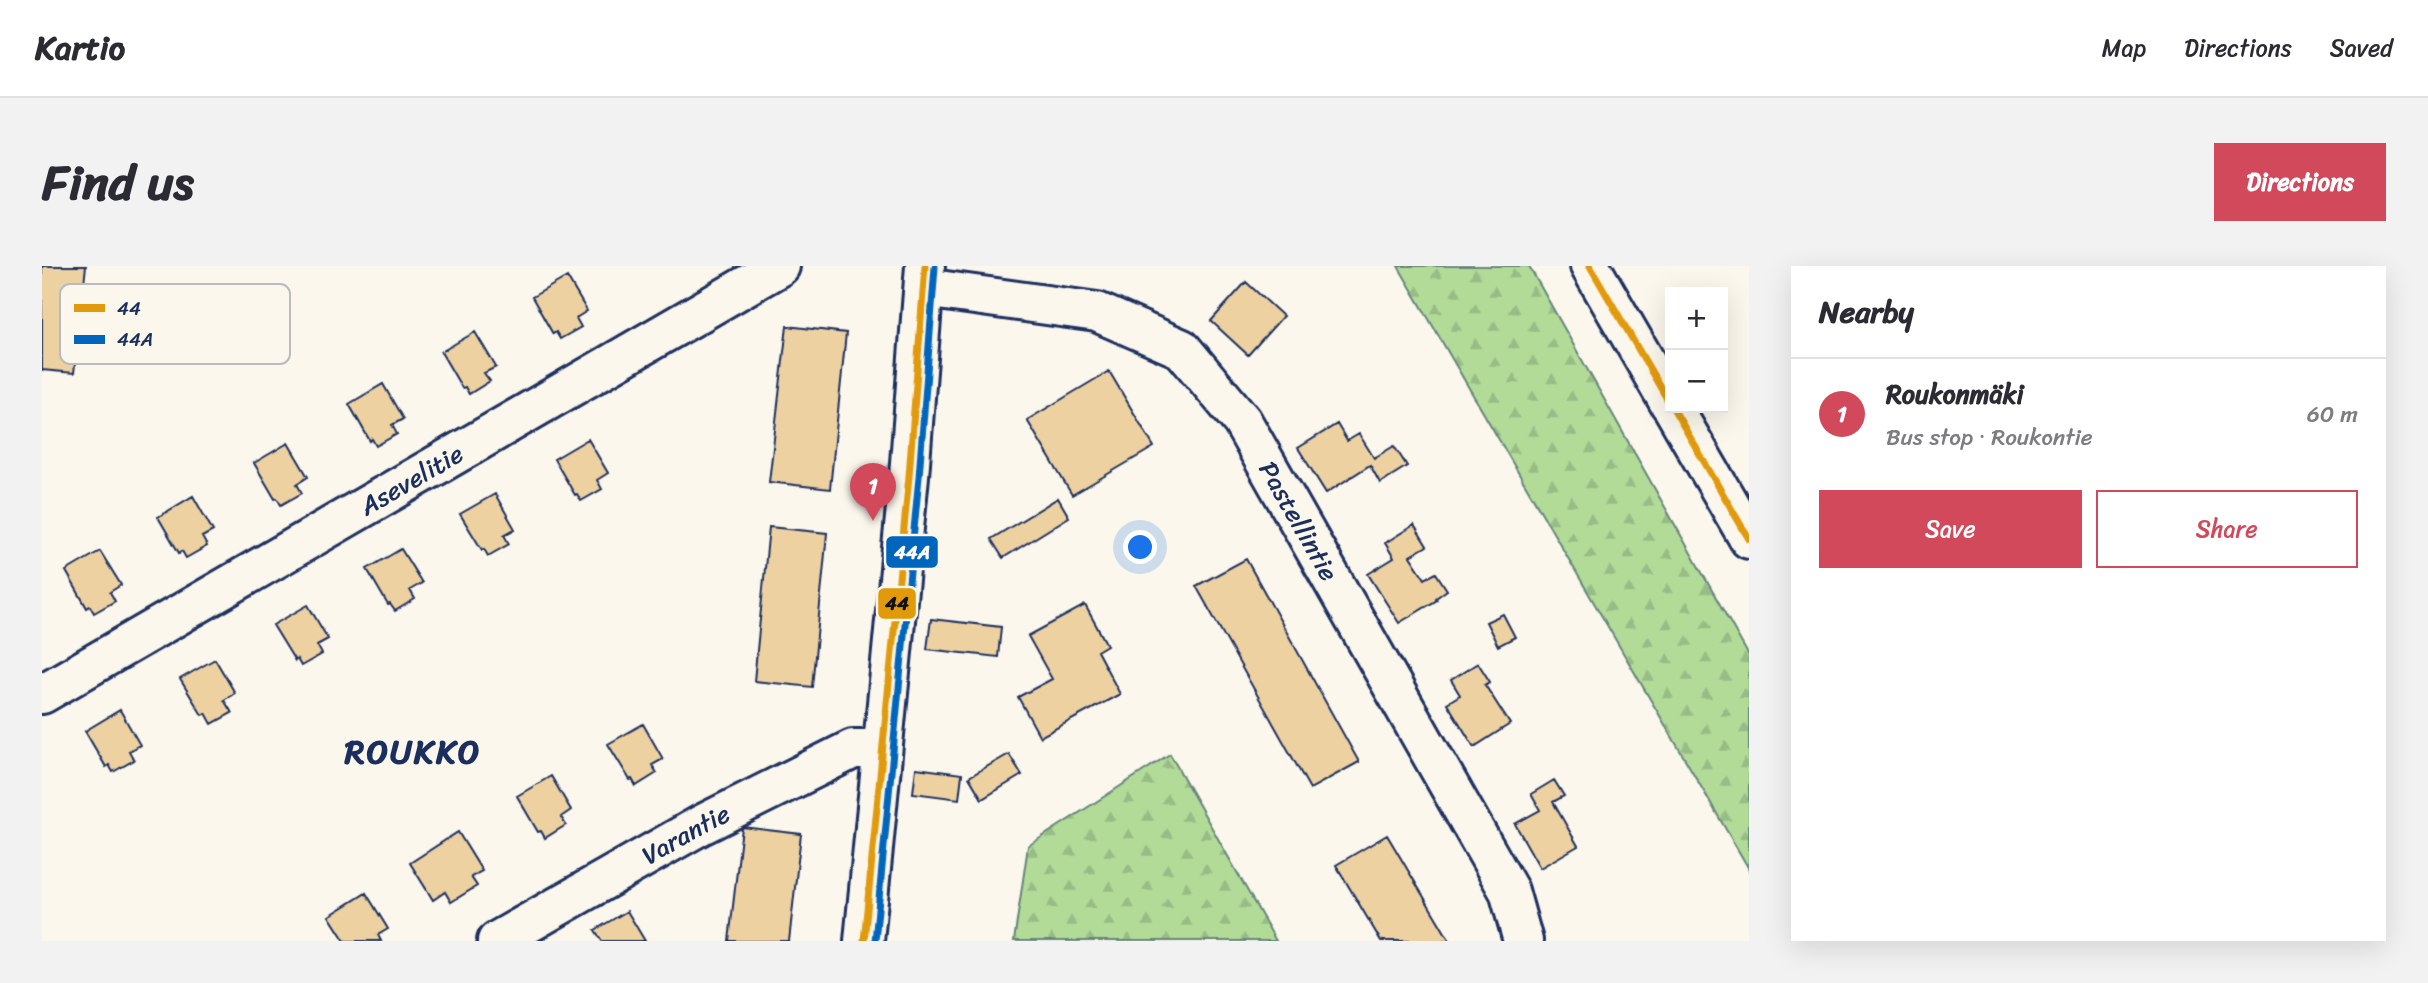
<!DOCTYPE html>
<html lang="en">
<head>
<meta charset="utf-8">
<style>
  :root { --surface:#fff; --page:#f2f2f3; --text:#2b2b33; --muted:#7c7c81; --line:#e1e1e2; --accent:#d1495b }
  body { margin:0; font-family:Sriracha,sans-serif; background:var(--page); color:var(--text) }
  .controls { position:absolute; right:21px; top:21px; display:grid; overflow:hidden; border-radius:0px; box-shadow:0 7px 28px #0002 }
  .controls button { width:63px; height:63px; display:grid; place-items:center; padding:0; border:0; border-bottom:2px solid var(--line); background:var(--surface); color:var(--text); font:35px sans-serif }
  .you { position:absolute; left:1099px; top:282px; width:24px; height:24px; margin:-18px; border:5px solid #fff; border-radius:50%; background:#1a73e8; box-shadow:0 0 0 10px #1a73e833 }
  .badge { display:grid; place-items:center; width:46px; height:46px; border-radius:50%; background:var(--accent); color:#fff; font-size:23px; font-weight:700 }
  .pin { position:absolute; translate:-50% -58px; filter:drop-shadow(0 2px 4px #0008) }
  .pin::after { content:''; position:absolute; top:37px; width:24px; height:21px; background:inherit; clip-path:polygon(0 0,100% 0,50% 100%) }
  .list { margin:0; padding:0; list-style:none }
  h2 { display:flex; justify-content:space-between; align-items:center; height:91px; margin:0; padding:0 28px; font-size:30px }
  h2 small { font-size:23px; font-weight:400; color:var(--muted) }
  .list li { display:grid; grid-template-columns:46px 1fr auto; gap:21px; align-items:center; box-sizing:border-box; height:112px; padding:0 28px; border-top:2px solid var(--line) }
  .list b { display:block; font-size:26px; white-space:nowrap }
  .list p { margin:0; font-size:23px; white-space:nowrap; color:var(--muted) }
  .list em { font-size:23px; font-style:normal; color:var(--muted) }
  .actions { display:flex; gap:14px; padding:21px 28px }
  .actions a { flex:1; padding:16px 0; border:2px solid var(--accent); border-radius:0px; text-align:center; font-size:24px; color:var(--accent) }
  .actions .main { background:var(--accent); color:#fff }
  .map { position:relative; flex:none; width:1707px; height:675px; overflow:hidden; border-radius:0px }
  header { display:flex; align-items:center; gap:42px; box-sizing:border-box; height:98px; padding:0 35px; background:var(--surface); border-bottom:2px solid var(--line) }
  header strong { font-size:33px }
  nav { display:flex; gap:38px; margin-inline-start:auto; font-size:24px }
  .intro { display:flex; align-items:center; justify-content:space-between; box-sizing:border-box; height:168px; padding:0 42px }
  h1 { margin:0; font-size:49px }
  .button { padding:18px 32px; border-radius:0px; background:var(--accent); color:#fff; font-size:24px; font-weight:700 }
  main { display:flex; gap:42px; padding:0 42px }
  aside { flex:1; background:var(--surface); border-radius:0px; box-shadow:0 7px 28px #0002 }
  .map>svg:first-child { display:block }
  .forest { fill:url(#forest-firs); stroke:#66857b; stroke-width:2 }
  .building { fill:#edd1a1; stroke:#1b2f5e; stroke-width:2 }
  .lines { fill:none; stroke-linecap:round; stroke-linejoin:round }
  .minor-casing { stroke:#1b2f5e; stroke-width:44 }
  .major-casing { stroke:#1b2f5e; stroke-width:44 }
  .minor { stroke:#fbf7ec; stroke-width:38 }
  .major { stroke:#fbf7ec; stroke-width:38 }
  .bus-1-casing { stroke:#fbf7ec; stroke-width:12 }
  .bus-2-casing { stroke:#fbf7ec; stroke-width:12 }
  .bus-1 { stroke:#e19a09; stroke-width:7 }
  .bus-2 { stroke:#0065bd; stroke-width:7 }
  .labels { text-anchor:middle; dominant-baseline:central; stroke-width:5; stroke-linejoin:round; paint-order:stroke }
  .street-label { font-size:26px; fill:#1b2f5e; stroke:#fbf7ec }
  .district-label { font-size:33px; font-weight:bold; letter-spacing:2px; fill:#1b2f5e; stroke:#fbf7ec }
  .key { fill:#fbf7ec; stroke:#b8bbc1; stroke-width:2 }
  .key-label { font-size:19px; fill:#1b2f5e }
  .line-badge { stroke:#fbf7ec; stroke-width:2.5 }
  .badge-label { font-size:19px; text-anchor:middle; font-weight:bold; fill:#fff }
  .pale-badge-label { font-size:19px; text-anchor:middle; font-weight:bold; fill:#111 }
</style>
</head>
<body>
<header>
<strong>Kartio</strong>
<nav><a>Map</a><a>Directions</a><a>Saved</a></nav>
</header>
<div class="intro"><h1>Find us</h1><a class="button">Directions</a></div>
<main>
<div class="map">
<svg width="1707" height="675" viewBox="0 0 1707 675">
  <defs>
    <pattern id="forest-firs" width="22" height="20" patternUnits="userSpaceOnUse" patternTransform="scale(1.75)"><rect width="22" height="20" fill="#b2db98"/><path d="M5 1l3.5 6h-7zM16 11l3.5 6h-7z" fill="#98bc85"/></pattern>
  </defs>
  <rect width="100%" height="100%" fill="#fbf7ec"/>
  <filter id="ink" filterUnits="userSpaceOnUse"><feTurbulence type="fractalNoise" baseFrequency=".0143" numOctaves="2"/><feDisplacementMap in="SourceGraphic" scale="14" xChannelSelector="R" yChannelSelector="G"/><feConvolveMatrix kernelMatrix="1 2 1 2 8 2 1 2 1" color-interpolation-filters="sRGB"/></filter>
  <g filter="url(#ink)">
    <path class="forest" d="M1356 0H1487L1707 390V603Z
      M1128 488 1234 675H972L986 580Z"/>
    <path class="building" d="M0 0H44L32 107 0 104Z
      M525 11 545 45 534 52 539 61 518 73 514 66 511 68 490 31Z
      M1204 16 1241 50 1206 89 1169 55Z
      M745 60 804 67 788 223 727 216Z
      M433 66 454 101 442 107 448 115 427 128 423 121 420 122 399 86Z
      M1067 105 1112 181 1030 229 985 154Z
      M341 118 361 153 350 159 355 168 334 180 330 173 328 175 307 138Z
      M1295 158 1305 175 1317 168 1332 192 1352 180 1365 200 1338 217 1328 199 1284 227 1256 182Z
      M546 173 566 207 555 214 560 223 539 235 535 228 533 229 512 193Z
      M246 177 266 211 255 218 260 227 239 239 235 232 233 233 212 197Z
      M453 228 473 263 462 269 467 278 446 290 442 283 440 284 418 248Z
      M151 230 171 265 160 271 165 280 144 292 140 285 137 287 116 251Z
      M1016 232 1027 251 961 292 949 273Z
      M1372 259 1385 280 1368 290 1383 313 1394 307 1405 324 1394 332 1395 334 1357 357 1326 308 1352 292 1343 277Z
      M727 261 785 267 770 421 712 415Z
      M359 283 380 317 368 324 373 333 353 345 348 338 346 339 325 303Z
      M58 285 79 319 68 326 73 335 52 347 48 340 45 342 24 305Z
      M1204 293 1317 496 1268 523 1154 320Z
      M266 339 286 373 275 379 280 388 259 400 255 393 253 395 231 359Z
      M1043 339 1065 379 1055 385 1078 428 998 471 976 431 1010 413 986 370Z
      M1461 348 1473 371 1456 380 1444 356Z
      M889 353 959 361 956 391 885 383Z
      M173 393 193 427 182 434 190 447 170 458 164 447 160 449 138 413Z
      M1436 397 1448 416 1443 419 1468 458 1432 481 1405 437 1418 429 1409 414Z
      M78 444 98 479 87 485 92 494 71 506 67 499 64 501 43 465Z
      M601 458 621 493 610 499 615 507 594 520 590 513 588 514 566 478Z
      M967 488 980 509 940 533 927 511Z
      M874 502 920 508 917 533 871 527Z
      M509 510 529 544 519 551 524 559 503 572 499 565 496 566 475 530Z
      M1512 514 1522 530 1511 536 1536 580 1498 602 1473 558 1498 544 1489 528Z
      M700 561 759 568 747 675H687Z
      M416 566 440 605 429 611 435 620 409 636 403 626 391 634 368 597Z
      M1345 569 1408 675H1339L1294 599Z
      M324 627 346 663 336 669 339 675H303L287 650Z
      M585 645 603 675H560L553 664Z"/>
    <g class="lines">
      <g class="minor-casing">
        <g id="minor">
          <path id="s1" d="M882 22 1055 46 1140 83 1200 155 1467 625 1481 675"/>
          <path id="s2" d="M0 428 738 0"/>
          <path id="s3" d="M455 675 659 559 811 483H840"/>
          <path d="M822 675 867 210 883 0"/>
        </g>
      </g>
      <g class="major-casing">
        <path id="major" d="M1548 0 1628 138
          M1631 142 1707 273"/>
      </g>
      <use href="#minor" class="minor"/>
      <use href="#major" class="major"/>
      <g class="bus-1-casing">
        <path id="bus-1" d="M1548 0 1628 138
          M1631 142 1707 273
          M822 675 867 210 883 0"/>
      </g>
      <g class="bus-2-casing">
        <path id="bus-2" d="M833 675 877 211 893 1"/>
      </g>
      <use href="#bus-1" class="bus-1"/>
      <use href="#bus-2" class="bus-2"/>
    </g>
  </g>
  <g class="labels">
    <g class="street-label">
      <text stroke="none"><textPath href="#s2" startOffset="427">Asevelitie</textPath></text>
      <text stroke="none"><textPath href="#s1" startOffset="476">Pastellintie</textPath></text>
      <text stroke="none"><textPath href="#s3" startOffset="217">Varantie</textPath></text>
    </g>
    <g class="district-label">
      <text x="371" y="486">ROUKKO</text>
    </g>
  </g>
  <rect x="18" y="18" width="230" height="80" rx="10" class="key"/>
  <rect x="32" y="38" width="31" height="8" fill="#e19a09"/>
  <rect x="32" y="69" width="31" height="9" fill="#0065bd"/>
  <g class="key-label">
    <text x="75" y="49">44</text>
    <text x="75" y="80">44A</text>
  </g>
  <g class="line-badge">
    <rect x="843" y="269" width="54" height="34" rx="7" fill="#0065bd"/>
    <rect x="835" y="321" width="40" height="33" rx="7" fill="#e19a09"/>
  </g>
  <g class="badge-label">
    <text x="870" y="293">44A</text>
  </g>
  <g class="pale-badge-label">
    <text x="855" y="344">44</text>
  </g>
</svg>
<div class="controls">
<button>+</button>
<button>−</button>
</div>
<div class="you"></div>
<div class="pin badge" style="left:831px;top:255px">1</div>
</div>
<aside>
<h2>Nearby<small></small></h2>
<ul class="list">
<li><span class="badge">1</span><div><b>Roukonmäki</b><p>Bus stop · Roukontie</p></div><em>60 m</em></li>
</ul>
<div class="actions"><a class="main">Save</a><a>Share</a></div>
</aside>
</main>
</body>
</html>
